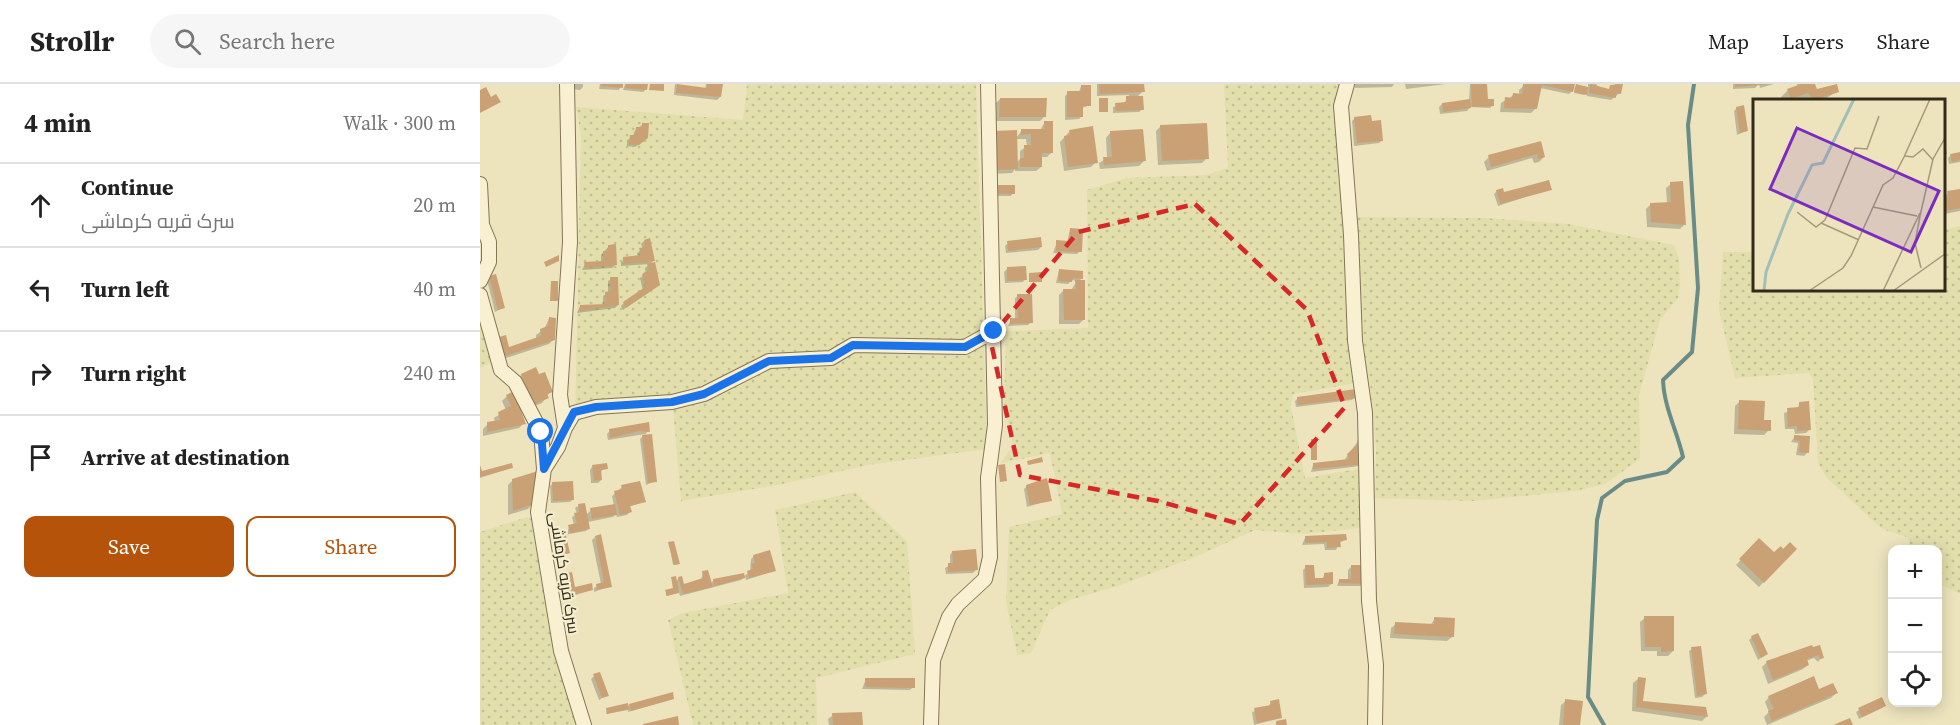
<!DOCTYPE html>
<html lang="en">
<head>
<meta charset="utf-8">
<style>
  :root { --surface:#fff; --page:#f6f6f6; --text:#222; --muted:#767676; --line:#e0e0e0; --accent:#b45309 }
  body { margin:0; font-family:"Source Serif 4",Cairo,serif; background:var(--page); color:var(--text) }
  .controls { position:absolute; right:18px; bottom:18px; display:grid; overflow:hidden; border-radius:12px; box-shadow:0 3px 15px #0003 }
  .controls button { width:54px; height:54px; display:grid; place-items:center; padding:0; border:0; border-bottom:2px solid var(--line); background:var(--surface); color:var(--text); font:30px sans-serif }
  .stop { position:absolute; width:18px; height:18px; margin:-14px; border:4px solid #1a73e8; border-radius:50%; background:#fff }
  .stop.end { background:#1a73e8; border-color:#fff; box-shadow:0 2px 6px #0008 }
  .list { margin:0; padding:0; list-style:none }
  h2 { display:flex; justify-content:space-between; align-items:center; height:78px; margin:0; padding:0 24px; font-size:26px }
  h2 small { font-size:20px; font-weight:400; color:var(--muted) }
  .list li { display:grid; grid-template-columns:39px 1fr auto; gap:18px; align-items:center; box-sizing:border-box; height:84px; padding:0 24px; border-top:2px solid var(--line) }
  .list b { display:block; font-size:22px; white-space:nowrap }
  .list p { margin:0; font-size:20px; white-space:nowrap; color:var(--muted) }
  .list em { font-size:20px; font-style:normal; color:var(--muted) }
  .actions { display:flex; gap:12px; padding:18px 24px }
  .actions a { flex:1; padding:14px 0; border:2px solid var(--accent); border-radius:12px; text-align:center; font-size:21px; color:var(--accent) }
  .actions .main { background:var(--accent); color:#fff }
  .icon { flex:none; width:33px; height:33px; fill:none; stroke:currentColor; stroke-width:2; stroke-linecap:round; stroke-linejoin:round }
  .map { position:relative; flex:none; width:1480px; height:641px; overflow:hidden }
  header { display:flex; align-items:center; gap:36px; box-sizing:border-box; height:84px; padding:0 30px; background:var(--surface); border-bottom:2px solid var(--line) }
  header strong { font-size:28px }
  nav { display:flex; gap:33px; margin-inline-start:auto; font-size:21px }
  .search { width:420px; height:54px; background:var(--page); display:flex; align-items:center; gap:15px; box-sizing:border-box; padding:0 21px; border-radius:33px; color:var(--muted); font-size:22px }
  main { display:flex }
  aside { flex:1; background:var(--surface) }
  .map>svg:first-child { display:block }
  .farmland { fill:url(#farmland-dots) }
  .shadow { fill:#0003; fill-rule:evenodd }
  .lines { fill:none; stroke-linecap:round; stroke-linejoin:round }
  .stream { stroke:#698c87; stroke-width:4 }
  .building { fill:#caa175 }
  .minor-casing { stroke:#857457; stroke-width:16 }
  .minor { stroke:#f8f0d1; stroke-width:14 }
  .route { stroke:#1a73e8; stroke-width:8 }
  .marked { fill:none; stroke:#d62828; stroke-width:4.5; stroke-dasharray:12 8; stroke-linejoin:round }
  .labels { text-anchor:middle; dominant-baseline:central; stroke-width:4.5; stroke-linejoin:round; paint-order:stroke }
  .street-label { font-size:16px; fill:#342a1c; stroke:#f4edce }
  .inset-river { fill:none; stroke:#a2beb9; stroke-width:3 }
  .inset-road { fill:none; stroke:#a39a7d; stroke-width:1.5 }
  .view { fill:#7b2cbf; fill-opacity:0.15; stroke:#7b2cbf; stroke-width:3 }
  .inset-edge { fill:none; stroke:#342a1c; stroke-width:3 }
</style>
</head>
<body>
<header>
<strong>Strollr</strong>
<div class="search"><svg class="icon" aria-label="search" viewBox="0 0 24 24"><circle cx="10" cy="10" r="6"/><path d="M15 15l6 6"/></svg>Search here</div>
<nav><a>Map</a><a>Layers</a><a>Share</a></nav>
</header>
<main>
<aside>
<h2>4 min<small>Walk · 300 m</small></h2>
<ul class="list">
<li><svg class="icon" aria-label="ahead" viewBox="0 0 24 24"><path d="M12 20V5M6 11l6-6 6 6"/></svg><div><b>Continue</b><p>سرک قریه کرماشی</p></div><em>20 m</em></li>
<li><svg class="icon" aria-label="left" viewBox="0 0 24 24"><path d="M17 20v-9H6M10 6l-5 5 5 5"/></svg><div><b>Turn left</b></div><em>40 m</em></li>
<li><svg class="icon" aria-label="right" viewBox="0 0 24 24"><path d="M7 20v-9h11M14 6l5 5-5 5"/></svg><div><b>Turn right</b></div><em>240 m</em></li>
<li><svg class="icon" aria-label="arrive" viewBox="0 0 24 24"><path d="M6 21V4h12l-3 4 3 4H6"/></svg><div><b>Arrive at destination</b></div></li>
</ul>
<div class="actions"><a class="main">Save</a><a>Share</a></div>
</aside>
<div class="map">
<svg width="1480" height="641" viewBox="0 0 1480 641">
  <defs>
    <pattern id="farmland-dots" width="8" height="8" patternUnits="userSpaceOnUse" patternTransform="scale(1.5)"><rect width="8" height="8" fill="#e2dfac"/><path d="M2 2h.1M6 6h.1" fill="none" stroke="#c2c093" stroke-width="1.8" stroke-linecap="round"/></pattern>
  </defs>
  <rect width="100%" height="100%" fill="#ede4be"/>
  <path class="farmland" d="M267 0H496L507 365 388 381 298 401 201 417 193 325 184 319 129 325 95 335 101 51 96 23 263 36Z
    M744 0H868L857 78 866 81 882 298 813 310 811 322 825 394 890 383 887 443 824 450 775 446 715 473 638 502 590 516 570 526 551 569 537 571 526 518 529 443 582 430 570 369 521 379 533 361 524 325 526 247 608 244 607 106 647 94 726 91 748 84Z
    M877 133 1006 134 1088 140 1194 161 1199 174 1200 202 1198 214 1180 236 1159 311 1160 375 1125 400 1095 407 992 417 895 414 896 366 890 300 879 256Z
    M1480 142V510L1458 499V466L1432 465 1427 453 1402 445 1346 393 1338 379 1333 295 1329 289 1255 294 1239 226 1243 168H1274V206H1464V146Z
    M0 237 12 278 0 284Z
    M375 408 427 457 435 570 336 594 337 641H213L188 536 203 529 308 509 295 426Z
    M47 433 55 436 98 641H0V448Z"/>
  <path class="shadow" d="M92 0H103V3L100 6 92 5Z
    M120 0H142L139 6 119 5Z
    M145 0H166V5L163 8 143 6Z
    M195 0 225 6 226 0H241L240 13 237 16 194 11Z
    M617 0H663V7L657 13 662 25 659 28 633 29V23L644 20 649 11 617 12Z
    M875 0H914L912 3 875 4Z
    M925 0H966L926 5Z
    M990 0H999L1007 17 1013 21 1010 24 990 23 987 27 960 30 959 23 962 20 989 17Z
    M1046 0H1093L1092 6 1096 2 1108 4V0H1117L1116 4 1127 6 1134 3 1135 0H1141L1140 9 1131 16 1107 12V8L1104 11 1094 9 1095 4 1089 10 1060 4 1056 24 1051 29 1020 28 1021 19 1034 11H1039V6Z
    M1253 0H1294L1280 4 1279 0 1275 4 1253 5Z
    M1317 0H1334L1336 7H1358L1343 16H1323L1322 14 1303 16 1301 13 1308 6 1318 3Z
    M601 2 610 21 602 24V32L599 35 585 36V12L588 9 599 8Z
    M520 15 565 32 560 37H515V20Z
    M1257 24 1266 47 1257 51 1254 27Z
    M875 34 891 38 902 56 899 59 874 62 872 37Z
    M565 38 572 68 567 73H561V83L556 87H535V85L532 89 510 90 542 46H560ZM535 55H546L547 62 540 67V75L536 79Z
    M163 40 164 57 155 63 147 62V56L153 53 154 48Z
    M681 42 727 74 722 79 678 81 676 47Z
    M590 47 616 78 611 83 584 87 580 58Z
    M630 49 664 77 659 82 620 85 619 79 627 74 626 54Z
    M1060 59 1064 73 1059 78 1054 79 1052 74 1007 87 1004 78 1009 73Z
    M1480 69V78L1469 80 1468 74 1471 71Z
    M1191 100 1205 140 1200 145 1167 143 1166 125 1171 120 1187 119 1186 104Z
    M513 105 533 109 531 112H513Z
    M1070 105 1018 122 1014 110 1017 107 1023 110Z
    M1480 107V127L1464 130V113L1468 109Z
    M590 146 600 167 597 170 573 169 577 158H587Z
    M164 157 173 177 169 181 175 203 143 226 141 222 144 219 163 207 160 194 166 190 165 184 170 180 141 182V178L158 173 157 169 163 165 161 160Z
    M528 159 561 163 558 166 526 169 525 162Z
    M129 162 135 181 132 184 102 186 105 180 121 178V171Z
    M527 185 545 195 543 198 525 199 524 188Z
    M579 186 602 194 598 198 604 235 599 240H579V211L584 206H591L597 197 592 196 588 200 576 199Z
    M10 193 23 224 15 228 7 196Z
    M131 195 138 221 135 224 97 229 100 222 123 221V212L128 209V197Z
    M538 212 551 238 548 241 528 242 531 235H535V214Z
    M69 235 74 255 69 260 20 276 15 259 20 255 28 265 56 256V251L64 245Z
    M41 291 71 307 62 319 48 325 37 296Z
    M27 312 44 339 39 344 3 352V345L8 340 15 339 14 334 26 326 22 317Z
    M875 313 872 316 816 323 815 317 818 314Z
    M1260 317 1289 346 1284 351 1254 350 1255 322Z
    M1320 319 1329 346 1326 349 1315 350 1314 345H1305L1304 329 1317 325Z
    M168 340V347L164 352 176 397 166 401 160 355 165 350 128 356 127 350 130 347Z
    M1315 352 1329 354 1327 369 1324 372 1316 371 1318 359 1311 358Z
    M878 357 880 382 831 388 833 381 866 377 865 375Z
    M112 383 126 384 120 388 121 396 118 399H111L110 386Z
    M0 384 1 389 31 384 0 394Z
    M33 396 53 420 48 425 28 431V401Z
    M73 399 93 415 90 418 71 419 70 402Z
    M547 402 570 416 547 423 544 405Z
    M142 403 164 417 149 423 150 428 147 431 137 433 136 430 133 433 108 438 109 444 106 447 84 451 88 469 79 473 75 453 87 449 89 443 94 441 92 433 97 430 95 424 98 422 106 431 111 426 134 422 132 412Z
    M115 453 130 502 114 508V504L121 500 112 456Z
    M825 454 865 456 859 459 856 466H845L844 460 822 461Z
    M1279 456 1294 470 1315 465 1279 503 1256 481Z
    M189 459 198 480 193 481Z
    M472 468 496 486 493 489 466 490 465 484 470 481V471Z
    M274 472 294 487 266 496 265 492 261 496 200 512 199 508 186 512V507L193 506 192 494 195 498 199 494 203 502 221 496 223 489 230 500 233 497 264 492 270 488 271 475Z
    M826 483 833 495H842L845 490 851 500 848 503 824 504 823 486Z
    M871 483 884 499 881 502H857L859 496H868V486Z
    M88 491 94 504 112 506 89 513 85 493Z
    M955 534 972 553 967 557 910 554 911 544 916 540 950 542Z
    M1165 534 1193 567 1188 572H1177V567H1161L1160 538Z
    M1272 553 1287 570 1278 576 1269 556Z
    M1331 563 1342 573 1338 578 1334 574 1326 577 1328 581 1323 585 1288 600 1282 583 1287 578Z
    M1212 565 1225 610 1222 613 1215 614 1209 567Z
    M114 592 127 611 119 616 111 595Z
    M386 595 433 603 430 606 382 605Z
    M1158 595 1162 618 1227 632 1222 637 1152 627 1153 599Z
    M1338 607 1356 609 1351 614 1287 641 1284 633 1289 628 1285 618 1289 613Z
    M193 615 148 628V626L126 630 127 625Z
    M1402 615 1405 621 1402 624 1379 635 1376 628 1379 626Z
    M1086 617 1099 641H1079L1081 621Z
    M791 618 801 634 774 641 772 628 788 623Z
    M353 631 381 641H349L348 635Z"/>
  <g class="lines">
    <path class="stream" d="M1124 641 1108 613 1117 436 1122 414 1145 397 1187 388 1203 373C1197 347 1184 323 1183 296L1212 268 1218 204 1208 41 1214 0"/>
  </g>
  <path class="building" d="M122 0H143V4L121 2Z
    M146 0H168L167 6 145 4Z
    M170 0H184V7L169 6Z
    M197 0 227 4V0H243L241 13 196 9Z
    M619 0H664L665 8 620 10Z
    M991 0H1007L1008 15H1014V22L992 23Z
    M1043 0H1095L1093 8 1062 1 1057 25 1024 24 1025 13 1032 14 1033 9 1042 10Z
    M1096 0 1108 3 1107 11 1094 8Z
    M1110 0 1129 5 1130 1 1143 0 1141 10 1136 9V14L1109 9Z
    M1255 0H1290L1255 3Z
    M1321 0H1335L1337 5 1357 0 1359 8 1334 16 1328 9 1311 15 1307 5Z
    M601 1H611V22H603V33H587V7H601Z
    M6 3 11 13 16 10 21 18 0 29V6Z
    M646 12H663L664 26 636 27 635 19 646 18Z
    M520 14H567L566 33H519Z
    M619 14H628V28H619Z
    M990 15 991 24 963 28 962 19Z
    M1264 21 1268 47 1260 49 1256 23Z
    M891 31 892 37 901 36 903 57 877 59 874 33Z
    M564 37H573V69H562V83H540V74H544V61H551V50L541 51V45H564Z
    M162 39H169L168 54 159 61 149 60 150 51H155L156 43H162Z
    M727 39 729 75 682 77 680 41Z
    M613 42 618 79 588 83 584 52 590 51 589 46Z
    M663 45 666 77 624 81 623 73H632L630 47Z
    M537 46 538 85 515 86 513 47Z
    M1464 56 1467 70 1464 71Z
    M1061 57 1065 73 1058 75 1057 70 1011 83 1008 71Z
    M1480 68V76L1472 78 1470 70Z
    M1069 96 1072 106 1020 120 1016 106 1023 104 1024 108Z
    M1203 97 1206 141 1171 138 1170 119 1191 118 1190 98Z
    M515 101H535V110H515Z
    M1480 105V124L1464 127V114L1468 113 1467 107Z
    M590 144 603 145 602 168 576 167V156L589 157Z
    M561 153 562 163 528 167 527 157Z
    M170 154 175 177 143 180V173L161 171 159 164 165 163 164 156Z
    M136 160 137 181 105 184 104 178 123 177V167H128V161Z
    M79 171V177L66 183 64 178Z
    M175 178 180 201 146 224 143 218 165 203 162 190 169 187 167 180Z
    M546 182 547 196 527 197V183Z
    M579 185 603 187V195L593 194 592 198 578 197Z
    M562 188V198H549V189Z
    M16 190 25 224 18 226 9 192Z
    M130 193H138L139 221 100 227V221L126 220 125 208 131 207Z
    M595 196H605V236H584L583 205H596Z
    M71 197H78V217H70Z
    M537 210H552L553 239 530 240V234H538Z
    M69 233 76 234 75 256 25 272 19 253 26 251 29 263 61 252 60 245 68 242Z
    M56 283 59 290 65 288 73 308 67 310 69 314 53 321 41 290Z
    M876 305 877 314 818 321 817 313Z
    M34 307 46 340 7 348V338L20 336 18 328 31 322 26 311Z
    M1259 316 1285 317 1284 336H1291V347L1258 345Z
    M1329 317 1331 346 1317 347V342L1308 343 1307 324 1319 323V318Z
    M169 338 170 348 159 347 130 354 129 345Z
    M172 350 177 398 168 399 162 351Z
    M1314 351 1330 352 1329 369 1319 368 1320 357 1314 356Z
    M831 355H837V376H831Z
    M878 355 885 357V380L833 385V379L869 375 867 370 877 361Z
    M562 373 563 378 548 381 547 377Z
    M32 379 33 384 0 393V381L2 387Z
    M127 379 128 385 121 386 122 396 114 397 112 381Z
    M525 380 527 397 520 398 518 381Z
    M58 387 54 420 33 427 32 395Z
    M567 394 572 417 550 421 546 401Z
    M93 397 94 416 73 417 72 398Z
    M160 397 166 418 150 422 152 428 140 431 134 407 142 405 141 401Z
    M105 419 110 445 90 449 88 441 97 439 94 429 99 428 98 420Z
    M135 420 137 431 112 435 110 424Z
    M85 447 90 469 82 471 77 449Z
    M121 450 132 503 117 506 116 500 124 498 115 452Z
    M866 450 867 456 860 457 861 463 847 464V458L825 459V452Z
    M1279 454 1294 468 1301 462 1303 465 1310 458 1317 465 1284 499 1259 475Z
    M194 457 200 480 194 481 188 458Z
    M496 465 498 486 468 488V479H473L472 467Z
    M290 466 296 487 269 494 267 487 273 485 271 480 275 479 273 471Z
    M825 481H834L835 494H844V489L853 488V500L826 501Z
    M871 481H886V500L859 499V495H871Z
    M228 486 233 503 203 510 198 493 202 492 204 500 223 494 222 487Z
    M92 488 95 503 112 499 113 506 91 511 87 489Z
    M264 489 265 494 234 502 233 495Z
    M196 492 199 509 187 512 185 506 193 504 191 493Z
    M1164 532H1194V567L1181 568V563H1165Z
    M954 533 975 534 974 553 914 550 915 538 954 540Z
    M1278 549 1288 570 1281 574 1271 552Z
    M1332 561 1333 563 1340 561 1344 574 1340 575 1339 571 1327 575 1329 581 1293 596 1286 577Z
    M1221 562 1227 610 1217 612 1211 563Z
    M120 588 129 612 122 614 113 590Z
    M1334 592 1339 605 1353 599 1358 609 1292 637 1288 627 1294 625 1288 612Z
    M1158 593 1166 594 1163 617 1226 623 1228 633 1156 623Z
    M385 594H435V604L385 603Z
    M193 608 194 615 151 627 149 620Z
    M1402 613 1406 622 1382 633 1378 624Z
    M799 615 802 634 777 639 774 624 791 621 790 617Z
    M1085 615 1103 617 1100 641H1083Z
    M148 619 149 625 127 630 126 624Z
    M382 628 383 641H353L352 629Z
    M198 632 199 641H163V640Z
    M1370 634 1373 641H1353Z
    M806 635 807 641H796V637Z"/>
  <g class="lines">
    <g class="minor-casing">
      <path id="minor" d="M867 0 861 22 871 151 875 257 885 329 889 517 896 581 895 641
        M0 100 2 141 9 158V178L0 197
        M0 211 21 286 35 298 61 348 64 385 58 428 81 567 104 641
        M85 344 94 329 116 323 192 318 224 310 289 277 351 274 373 261 485 263 514 247
        M64 385 78 363 85 344 80 311 90 158 87 0
        M451 641 453 576 469 533 478 520 505 495 510 473 508 394 515 341 508 0"/>
    </g>
    <use href="#minor" class="minor"/>
  </g>
  <g class="lines">
    <path class="route" d="M61 348 64 385 94 328 116 323 192 318 224 310 289 277 351 274 373 261 485 263 514 247"/>
  </g>
  <path class="marked" d="M715 120 827 226 865 323 760 440 678 417 540 391 510 254 598 148Z"/>
  <g class="labels">
    <g class="street-label">
      <text transform="translate(85 489) rotate(81)">سرک قریه کرماشی</text>
    </g>
  </g>
  <g transform="translate(1273 15)">
    <rect width="192" height="192" fill="#ede4be"/>
    <path class="inset-river" d="M11 192 13 173 35 115 59 66 70 64 101 0"/>
    <path class="inset-road" d="M152 57 160 58 170 50 180 61M120 108 164 117M44 113 63 128 72 121 102 49 114 50 126 17M68 124 106 141M168 169 162 144 167 117 180 60 192 39M56 192 90 169 98 157 130 86 140 79 151 58 177 0M130 192 167 114M140 192 192 155"/>
    <path class="view" d="M44 29 186 92 158 153 17 90Z"/>
    <rect width="192" height="192" class="inset-edge"/>
  </g>
</svg>
<div class="controls">
<button>+</button>
<button>−</button>
<button><svg class="icon" aria-label="locate" viewBox="0 0 24 24"><circle cx="12" cy="12" r="6"/><path d="M12 2v4M12 18v4M2 12h4M18 12h4"/></svg></button>
</div>
<div class="stop" style="left:61px;top:348px"></div>
<div class="stop end" style="left:514px;top:247px"></div>
</div>
</main>
</body>
</html>
